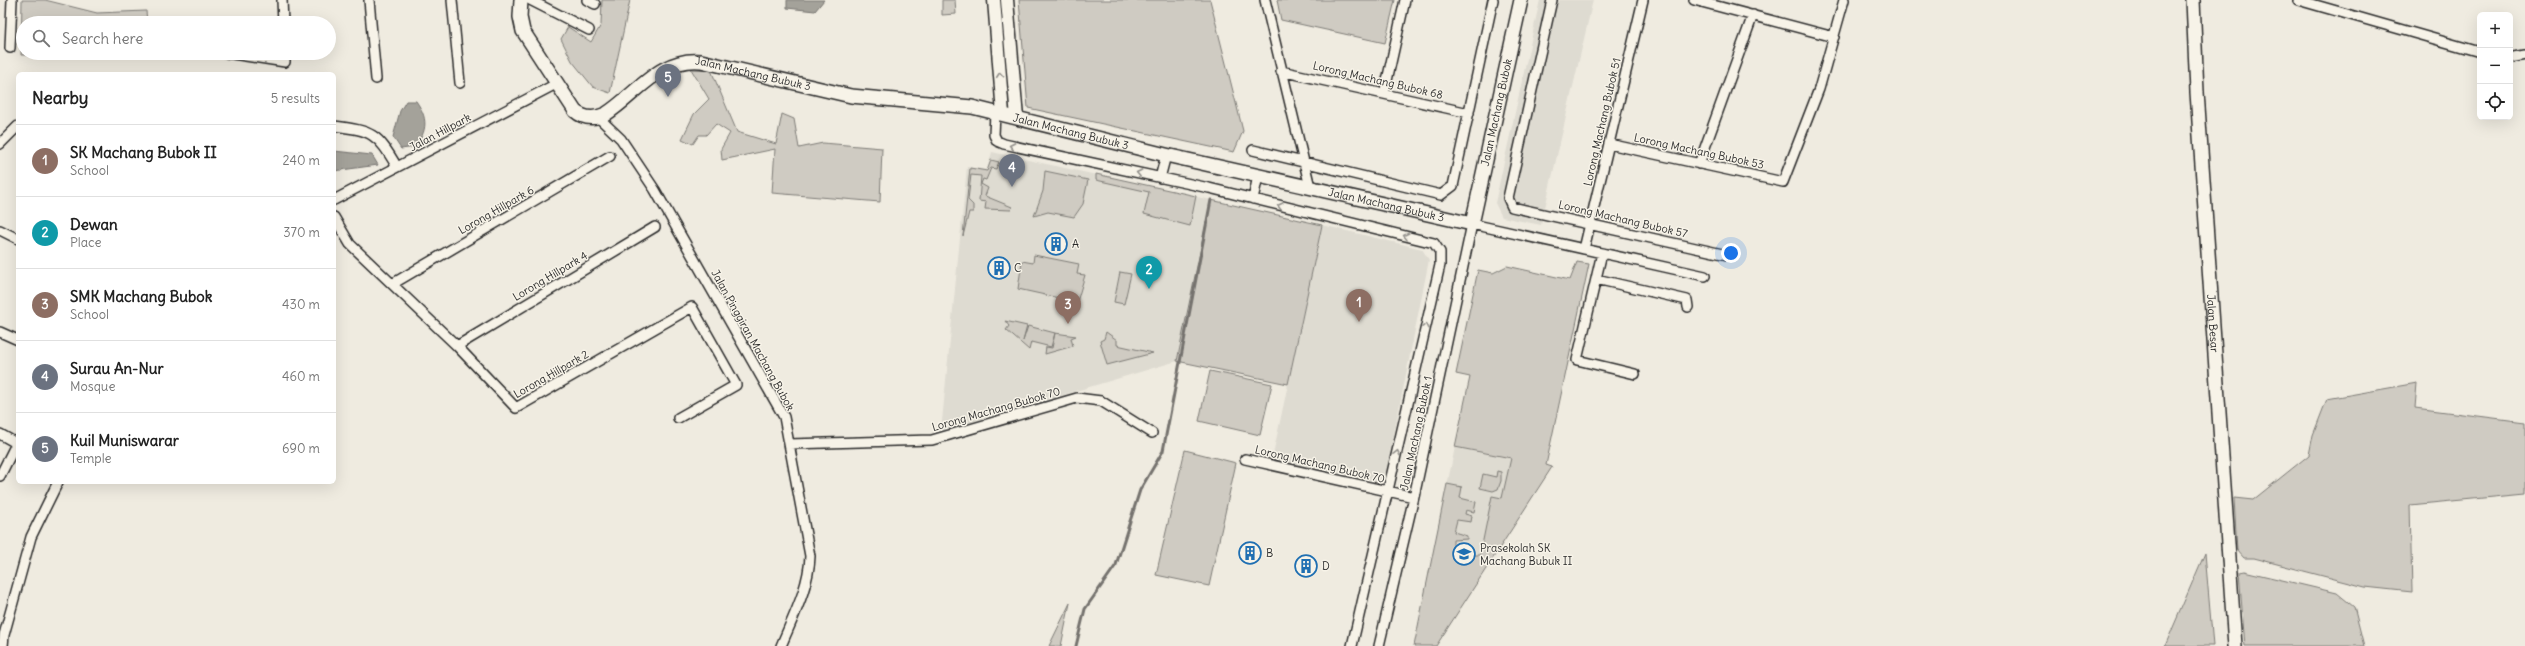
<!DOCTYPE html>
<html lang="en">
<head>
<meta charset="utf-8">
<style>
  :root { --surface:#fff; --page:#f6f6f6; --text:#222; --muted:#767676; --line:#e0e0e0; --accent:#db2777 }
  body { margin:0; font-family:Delius,sans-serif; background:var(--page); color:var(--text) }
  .controls { position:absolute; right:12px; top:12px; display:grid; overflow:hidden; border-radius:6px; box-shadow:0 4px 16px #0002 }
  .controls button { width:36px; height:36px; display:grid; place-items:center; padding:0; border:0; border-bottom:1px solid var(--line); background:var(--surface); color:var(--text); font:20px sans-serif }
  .you { position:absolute; left:1731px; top:253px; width:14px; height:14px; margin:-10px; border:3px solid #fff; border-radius:50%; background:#1a73e8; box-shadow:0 0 0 6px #1a73e833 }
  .badge { display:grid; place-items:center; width:26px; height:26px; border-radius:50%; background:var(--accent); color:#fff; font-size:13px; font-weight:700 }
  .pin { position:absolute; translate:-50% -33px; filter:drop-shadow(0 1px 2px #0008) }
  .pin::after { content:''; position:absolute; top:21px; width:14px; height:12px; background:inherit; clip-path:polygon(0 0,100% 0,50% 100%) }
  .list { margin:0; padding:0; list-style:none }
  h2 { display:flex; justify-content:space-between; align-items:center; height:52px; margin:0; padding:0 16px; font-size:17px }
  h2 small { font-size:13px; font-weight:400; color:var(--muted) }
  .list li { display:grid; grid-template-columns:26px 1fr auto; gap:12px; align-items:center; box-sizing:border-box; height:72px; padding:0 16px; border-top:1px solid var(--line) }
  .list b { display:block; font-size:15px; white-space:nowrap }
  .list p { margin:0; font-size:13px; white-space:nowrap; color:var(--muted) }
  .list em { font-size:13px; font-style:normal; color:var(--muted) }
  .icon { flex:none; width:22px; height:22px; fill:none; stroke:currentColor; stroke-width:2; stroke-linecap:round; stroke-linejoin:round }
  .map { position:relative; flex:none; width:2525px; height:646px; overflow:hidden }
  .search { position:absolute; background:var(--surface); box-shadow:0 4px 16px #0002; left:16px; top:16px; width:320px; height:44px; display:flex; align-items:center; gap:10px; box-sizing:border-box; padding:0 14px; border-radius:22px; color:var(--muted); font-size:15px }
  .panel { position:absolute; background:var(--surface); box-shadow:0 4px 16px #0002; left:16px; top:72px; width:320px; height:412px; border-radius:6px }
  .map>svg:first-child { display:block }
  .built { fill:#dedbd1 }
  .green { fill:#cfcbc2; stroke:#7d7b76 }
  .water { fill:#a4a29a; stroke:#74726e }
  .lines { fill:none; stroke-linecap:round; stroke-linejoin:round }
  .stream { stroke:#74726e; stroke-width:3 }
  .minor-casing { stroke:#2b2b2b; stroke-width:12 }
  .tertiary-casing { stroke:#2b2b2b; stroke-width:15 }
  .secondary-casing { stroke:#2b2b2b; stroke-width:16 }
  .minor { stroke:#f7f3e8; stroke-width:9 }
  .tertiary { stroke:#f7f3e8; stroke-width:12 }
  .secondary { stroke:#f7f3e8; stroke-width:13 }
  .oneway { stroke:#918f8a }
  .labels { text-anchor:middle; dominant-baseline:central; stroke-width:3; stroke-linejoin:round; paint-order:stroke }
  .street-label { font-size:11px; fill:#2b2b2b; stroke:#f7f3e8 }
  .poi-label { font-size:11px; fill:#2b2b2b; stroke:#f7f3e8; text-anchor:start }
</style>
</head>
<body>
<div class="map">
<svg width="2525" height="646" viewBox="0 0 2525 646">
  <rect width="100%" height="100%" fill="#efebe0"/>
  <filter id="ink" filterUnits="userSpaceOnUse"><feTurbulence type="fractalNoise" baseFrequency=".025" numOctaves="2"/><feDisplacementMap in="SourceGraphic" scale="8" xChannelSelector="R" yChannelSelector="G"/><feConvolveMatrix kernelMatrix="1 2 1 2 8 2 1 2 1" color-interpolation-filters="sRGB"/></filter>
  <g filter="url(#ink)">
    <path class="built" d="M1540 0H1593L1541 225 1502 217 1495 203Z
      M992 152 1211 200 1177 361 941 431 967 167 987 170Z
      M1322 225 1422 249 1429 260 1384 484 1272 459Z
      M1455 447 1552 467 1436 646H1414Z"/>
    <path class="green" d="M22 0H45L97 13 146 11 147 23H23V53L148 55H21Z
      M602 0H630L610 93 593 87 572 61 561 39 568 27 591 42 601 25Z
      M942 0H955L956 14 942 15Z
      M1019 0H1210L1243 131 1234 152 1028 108Z
      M1277 0H1395L1385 43 1281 20Z
      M691 69 711 70 737 132 776 144 782 114 794 119 799 148 823 143 882 148 880 202 772 193 775 149 722 160 721 149 730 133 716 124 706 135H699L693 144 682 139 694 114 709 99Z
      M991 160 999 162 996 169 991 168 986 180 983 179 981 184 988 188 985 196 1012 207 1011 210 985 209 986 202 979 201 981 176 971 175 968 200 973 205V212H969L963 236 970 168 987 171Z
      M1045 171 1088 180 1083 204 1074 217 1048 212 1034 216 1043 191Z
      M1096 174 1196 196 1190 226 1144 214 1149 192 1096 180Z
      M1211 200 1322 225 1288 384 1177 361Z
      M1034 255 1079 264 1077 274 1085 275 1077 302 1018 289 1022 261 1033 263Z
      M1577 262 1589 264 1546 465 1552 467 1436 646H1414L1447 484 1462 487 1460 498 1476 502 1474 512 1466 510 1465 514 1472 516 1471 522 1457 520 1454 532 1467 536V539L1453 540V555H1480L1492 496 1502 498 1511 458 1455 447 1470 377 1456 374 1478 270 1493 273 1507 266 1570 280Z
      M1120 272 1131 274 1124 304 1114 302Z
      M1005 321 1027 326 1023 341 1028 326 1055 333 1051 347 1031 342 1029 350 1006 330 1009 326Z
      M1106 332 1117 340V345L1153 353 1107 365 1100 341 1104 339Z
      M1055 333 1076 336 1071 338 1073 346 1045 354 1046 347 1052 348Z
      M1210 371 1272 384 1260 435 1199 421Z
      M2417 383 2415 408 2525 422V494L2410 505 2412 592 2365 587 2254 558H2244L2237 550 2234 498 2253 500 2309 455 2313 435 2327 399Z
      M1185 450 1236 463 1209 586 1156 575Z
      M1497 471 1501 472V481L1498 489 1493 491 1480 488 1483 474 1496 477Z
      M2205 553 2213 646H2165Z
      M2244 571 2337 593 2354 607 2364 646H2245L2239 572Z
      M1070 603 1061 646H1049Z"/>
    <path class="water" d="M787 0H824L815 11 787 8Z
      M406 101H416C428 118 428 130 415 147L401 149 393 137 400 111Z
      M334 151 372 155 378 165 334 171Z"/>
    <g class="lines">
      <path class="stream" d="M1076 646 1085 609 1116 565 1140 490 1163 451 1211 200"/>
      <g class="minor-casing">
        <path id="minor" d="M282 0 283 23
          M369 0 376 79
          M452 0 460 83
          M530 0 589 30
          M587 0 595 4
          M1265 0 1310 187
          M1552 0 1508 198 1512 207 1727 255
          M1694 0 1834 37
          M2298 0 2480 52
          M10 48 12 0
          M226 53 285 62V53
          M2510 58 2525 55
          M1281 71 1469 113
          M1384 94 1405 0
          M995 113 994 135 997 141 1004 144 1209 188 1434 243 1440 252V265L1352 646
          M599 118 621 139 655 190 784 417 810 556C809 587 793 617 781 646
          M334 126C373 131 377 133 397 167
          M0 144 18 126
          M1609 144 1783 182 1819 89 1844 0
          M1253 150 1441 195 1453 186 1493 0
          M1699 164 1753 15
          M1160 178 1166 155
          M1253 199 1258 176
          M334 200 556 84
          M334 217 350 244 457 346 516 408 692 307 736 385 678 418
          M0 230 18 239
          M1584 249 1643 0
          M1602 253 1577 360 1635 374
          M1596 279 1687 300 1688 307
          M394 283 610 156
          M0 332 18 340
          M457 346 655 227
          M0 434 16 443
          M789 444 932 440 1077 398 1101 401 1152 433
          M1245 459 1414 497
          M0 476 18 440
          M3 646 4 635 31 537 58 482
          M1379 646 1414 497 1472 224 1705 276"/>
      </g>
      <g class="tertiary-casing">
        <path id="tertiary" d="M994 0 1003 114
          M1007 0 1017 118"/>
      </g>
      <g class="secondary-casing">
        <g id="secondary">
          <path id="s1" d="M521 0 520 17 523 31 575 111C584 119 595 119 606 114 637 94 660 57 701 61L851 96 972 107 1166 155 1472 224 1521 0"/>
          <path id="s2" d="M2193 0 2197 92 2235 646"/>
        </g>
      </g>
      <use href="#minor" class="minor"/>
      <use href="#tertiary" class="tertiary"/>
      <use href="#secondary" class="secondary"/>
    </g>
    <defs><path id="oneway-chevron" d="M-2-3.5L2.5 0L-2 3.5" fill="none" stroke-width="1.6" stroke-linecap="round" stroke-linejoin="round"/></defs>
    <g class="oneway">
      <use href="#oneway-chevron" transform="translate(1000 75) rotate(-95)"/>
      <use href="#oneway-chevron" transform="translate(1012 146) rotate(-168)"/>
      <use href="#oneway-chevron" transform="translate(1139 173) rotate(-167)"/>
      <use href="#oneway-chevron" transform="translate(1280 206) rotate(-166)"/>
      <use href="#oneway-chevron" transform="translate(1406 236) rotate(-166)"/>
      <use href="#oneway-chevron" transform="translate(1426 326) rotate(-77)"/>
      <use href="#oneway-chevron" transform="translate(1397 453) rotate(-77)"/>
    </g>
  </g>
  <defs>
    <g id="building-ring" transform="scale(1.15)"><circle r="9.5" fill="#f7f3e8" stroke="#1f6fb2" stroke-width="1.5"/><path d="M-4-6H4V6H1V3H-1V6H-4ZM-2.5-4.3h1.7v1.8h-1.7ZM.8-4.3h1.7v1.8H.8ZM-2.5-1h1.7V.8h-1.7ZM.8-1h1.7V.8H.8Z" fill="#1f6fb2"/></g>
    <g id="school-ring" transform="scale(1.15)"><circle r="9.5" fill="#f7f3e8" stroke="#1f6fb2" stroke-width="1.5"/><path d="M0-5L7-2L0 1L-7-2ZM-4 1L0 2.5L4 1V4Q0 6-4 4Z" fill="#1f6fb2"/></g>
  </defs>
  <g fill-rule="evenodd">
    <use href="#building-ring" x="1056" y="244"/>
    <use href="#building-ring" x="999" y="268"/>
    <use href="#building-ring" x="1250" y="553"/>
    <use href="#school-ring" x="1464" y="554"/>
    <use href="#building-ring" x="1306" y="566"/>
  </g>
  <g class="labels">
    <g class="street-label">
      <text stroke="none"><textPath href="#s1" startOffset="325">Jalan Machang Bubuk 3</textPath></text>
      <text transform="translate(1378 80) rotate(13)">Lorong Machang Bubok 68</text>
      <text stroke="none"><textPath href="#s1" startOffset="1175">Jalan Machang Bubok</textPath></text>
      <text transform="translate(1602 122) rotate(-77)">Lorong Machang Bubok 51</text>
      <text stroke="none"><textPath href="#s1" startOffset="649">Jalan Machang Bubuk 3</textPath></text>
      <text transform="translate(440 132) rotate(-28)">Jalan Hillpark</text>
      <text transform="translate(1699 151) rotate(12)">Lorong Machang Bubok 53</text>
      <text stroke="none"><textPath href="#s1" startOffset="973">Jalan Machang Bubuk 3</textPath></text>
      <text transform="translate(496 210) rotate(-30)">Lorong Hillpark 6</text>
      <text transform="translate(1623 219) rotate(13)">Lorong Machang Bubok 57</text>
      <text transform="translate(550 276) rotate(-31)">Lorong Hillpark 4</text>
      <text stroke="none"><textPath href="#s2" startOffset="324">Jalan Besar</textPath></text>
      <text transform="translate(753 340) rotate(61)">Jalan Pinggiran Machang Bubok</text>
      <text transform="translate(551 374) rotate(-30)">Lorong Hillpark 2</text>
      <text transform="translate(996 409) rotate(-16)">Lorong Machang Bubok 70</text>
      <text transform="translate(1416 433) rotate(-78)">Jalan Machang Bubok 1</text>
      <text transform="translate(1320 464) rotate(13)">Lorong Machang Bubok 70</text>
    </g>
    <g class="poi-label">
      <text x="1072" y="244">A</text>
      <text x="1014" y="268">C</text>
      <text x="1480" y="548">Prasekolah SK<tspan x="1480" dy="13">Machang Bubuk II</tspan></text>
      <text x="1266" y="553">B</text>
      <text x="1322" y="566">D</text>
    </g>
  </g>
</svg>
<div class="controls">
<button>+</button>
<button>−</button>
<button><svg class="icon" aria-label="locate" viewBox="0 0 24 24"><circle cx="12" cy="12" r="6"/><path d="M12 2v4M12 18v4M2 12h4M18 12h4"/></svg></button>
</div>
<div class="you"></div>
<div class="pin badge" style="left:1359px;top:322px;background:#8d6e63">1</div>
<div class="pin badge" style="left:1149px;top:289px;background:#0f9aa8">2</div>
<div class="pin badge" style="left:1068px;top:324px;background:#8d6e63">3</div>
<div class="pin badge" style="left:1012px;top:187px;background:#6b7280">4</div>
<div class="pin badge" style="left:668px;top:97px;background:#6b7280">5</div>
<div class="search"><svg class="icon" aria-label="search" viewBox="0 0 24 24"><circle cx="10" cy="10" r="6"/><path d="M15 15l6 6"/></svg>Search here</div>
<section class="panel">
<h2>Nearby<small>5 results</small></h2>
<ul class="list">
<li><span class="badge" style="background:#8d6e63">1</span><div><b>SK Machang Bubok II</b><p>School</p></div><em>240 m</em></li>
<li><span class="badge" style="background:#0f9aa8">2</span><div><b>Dewan</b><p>Place</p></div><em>370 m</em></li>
<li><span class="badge" style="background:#8d6e63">3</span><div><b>SMK Machang Bubok</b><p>School</p></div><em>430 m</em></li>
<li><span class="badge" style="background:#6b7280">4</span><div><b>Surau An-Nur</b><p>Mosque</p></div><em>460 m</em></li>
<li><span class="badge" style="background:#6b7280">5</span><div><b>Kuil Muniswarar</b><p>Temple</p></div><em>690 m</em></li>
</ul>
</section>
</div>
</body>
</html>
